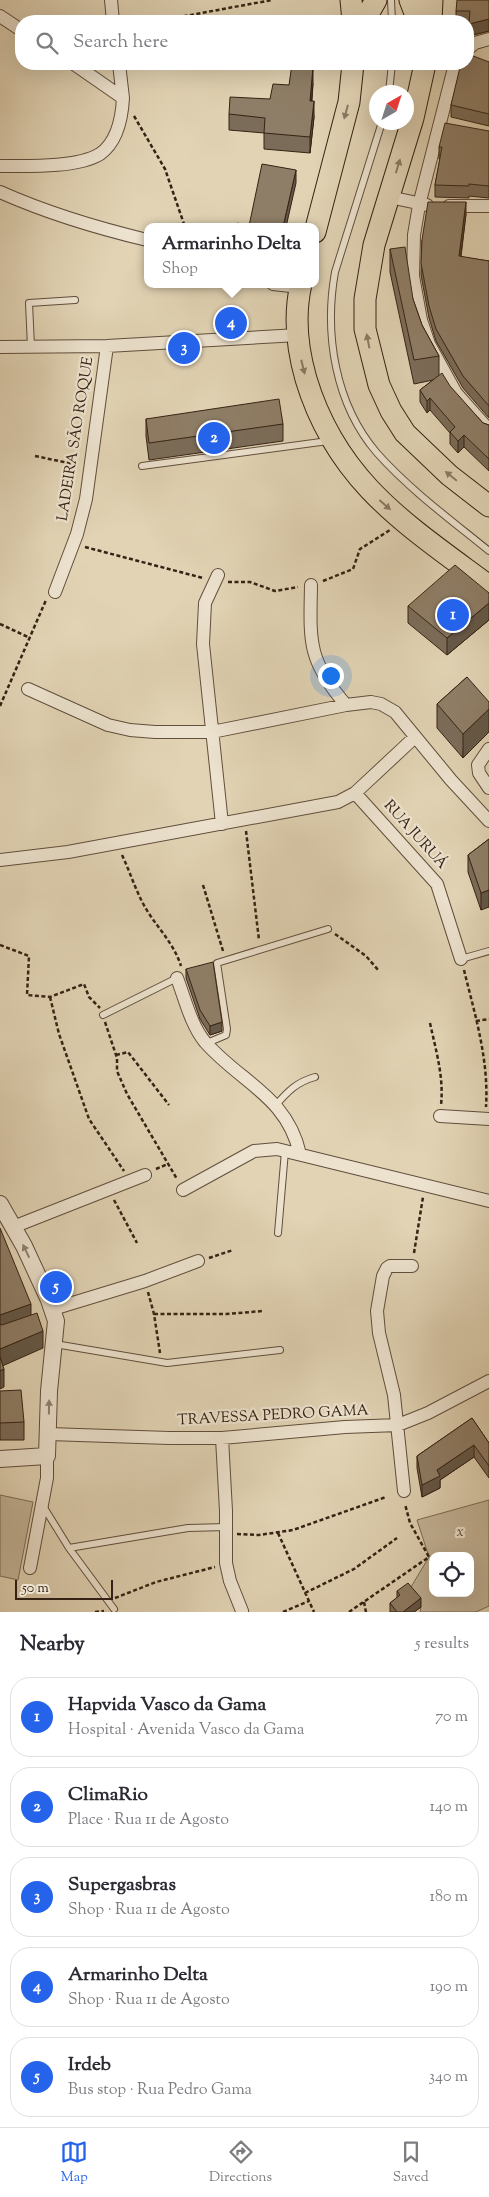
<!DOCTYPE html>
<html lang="en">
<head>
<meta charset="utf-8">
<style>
  :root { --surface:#fff; --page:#f2f2f3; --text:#2b2b33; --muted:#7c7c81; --line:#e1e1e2; --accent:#2563eb }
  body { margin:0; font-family:"Sorts Mill Goudy",serif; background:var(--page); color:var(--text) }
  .controls { position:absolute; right:15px; bottom:15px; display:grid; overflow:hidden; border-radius:10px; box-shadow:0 5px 20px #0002 }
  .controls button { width:45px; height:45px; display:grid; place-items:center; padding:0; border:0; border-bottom:1px solid var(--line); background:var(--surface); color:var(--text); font:25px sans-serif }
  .compass { position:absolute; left:369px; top:85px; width:45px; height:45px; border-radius:50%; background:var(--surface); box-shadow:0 5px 20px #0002; rotate:39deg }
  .scale { position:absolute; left:15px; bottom:12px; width:98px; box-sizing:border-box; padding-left:5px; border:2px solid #362214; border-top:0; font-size:14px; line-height:18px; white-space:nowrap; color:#362214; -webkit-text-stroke:4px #ece2ce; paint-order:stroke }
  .you { position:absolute; left:330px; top:675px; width:18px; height:18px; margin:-12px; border:4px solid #fff; border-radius:50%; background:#1a73e8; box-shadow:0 0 0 8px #1a73e833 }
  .badge { display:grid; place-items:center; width:32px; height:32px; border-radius:50%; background:var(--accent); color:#fff; font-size:16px; font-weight:700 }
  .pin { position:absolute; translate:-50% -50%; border:2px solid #fff; box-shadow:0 1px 5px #0006 }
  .popup { position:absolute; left:144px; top:223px; width:175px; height:65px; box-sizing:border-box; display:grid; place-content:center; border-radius:10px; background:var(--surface); filter:drop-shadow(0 1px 4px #0005); font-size:16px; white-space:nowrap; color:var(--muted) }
  .popup b { font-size:19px; color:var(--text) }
  .popup::after { content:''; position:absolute; left:50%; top:100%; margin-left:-10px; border:10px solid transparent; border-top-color:var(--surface) }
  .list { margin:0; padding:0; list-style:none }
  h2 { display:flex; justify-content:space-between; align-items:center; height:65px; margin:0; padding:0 20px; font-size:21px }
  h2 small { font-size:16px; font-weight:400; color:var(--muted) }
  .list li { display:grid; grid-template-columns:32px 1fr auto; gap:15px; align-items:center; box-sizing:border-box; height:80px; margin:0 10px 10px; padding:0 10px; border:1px solid var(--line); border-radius:20px }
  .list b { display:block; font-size:19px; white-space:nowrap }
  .list p { margin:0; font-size:16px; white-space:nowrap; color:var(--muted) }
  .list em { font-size:16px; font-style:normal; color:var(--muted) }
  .icon { flex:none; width:28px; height:28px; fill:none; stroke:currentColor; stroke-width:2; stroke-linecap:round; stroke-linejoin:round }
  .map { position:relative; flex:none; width:489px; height:1612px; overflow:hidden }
  .search { position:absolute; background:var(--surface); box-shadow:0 5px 20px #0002; left:15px; right:15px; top:15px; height:55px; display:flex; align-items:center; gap:12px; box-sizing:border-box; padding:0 18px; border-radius:20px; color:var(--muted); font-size:19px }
  .sheet { height:515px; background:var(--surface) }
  nav { display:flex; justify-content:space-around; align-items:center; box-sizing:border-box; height:70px; border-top:1px solid var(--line); background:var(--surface); font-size:14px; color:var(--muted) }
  nav a { display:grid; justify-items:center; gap:2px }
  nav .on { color:var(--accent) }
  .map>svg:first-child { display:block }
  .green { fill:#c4b599; stroke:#7d6c56; fill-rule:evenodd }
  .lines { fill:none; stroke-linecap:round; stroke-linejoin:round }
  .service-casing { stroke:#614e3c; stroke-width:8 }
  .minor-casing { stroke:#614e3c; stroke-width:14 }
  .tertiary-casing { stroke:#614e3c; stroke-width:18 }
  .primary-casing { stroke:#362214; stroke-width:23 }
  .path { stroke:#362214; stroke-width:2.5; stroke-dasharray:4 2.5; stroke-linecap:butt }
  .service { stroke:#ece2ce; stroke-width:6 }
  .minor { stroke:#ece2ce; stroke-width:12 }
  .tertiary { stroke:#ece2ce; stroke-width:16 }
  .primary { stroke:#e1d3b4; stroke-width:21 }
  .wall { fill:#7b6c59; stroke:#362214 }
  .shaded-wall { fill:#645848; stroke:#362214 }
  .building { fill:#8f7e67; stroke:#362214 }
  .oneway { fill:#8c7a64 }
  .oneway2 { fill:#918271 }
  .labels { text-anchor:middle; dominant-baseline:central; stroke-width:4.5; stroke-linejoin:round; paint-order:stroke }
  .street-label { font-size:15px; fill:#362214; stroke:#ece2ce }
  .park-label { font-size:15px; font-style:italic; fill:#5a4735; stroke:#ece2ce }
</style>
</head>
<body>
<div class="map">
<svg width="489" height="1612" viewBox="0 0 489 1612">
  <rect width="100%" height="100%" fill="#e1d3b4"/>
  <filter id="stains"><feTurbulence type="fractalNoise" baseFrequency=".004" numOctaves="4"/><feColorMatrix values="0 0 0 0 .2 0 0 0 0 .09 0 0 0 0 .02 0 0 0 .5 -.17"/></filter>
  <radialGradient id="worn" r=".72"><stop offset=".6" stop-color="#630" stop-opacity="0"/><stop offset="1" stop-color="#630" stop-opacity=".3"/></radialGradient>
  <path class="green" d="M0 1495 33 1502 18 1580 0 1576Z
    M489 1500V1606L476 1612H420L421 1607 408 1592 429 1557 417 1520ZM433 1556H470V1593H433Z"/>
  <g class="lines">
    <g class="service-casing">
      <path id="service" d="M391 0 392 21
        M389 92 392 64
        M382 122 335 272C324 334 335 404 377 453 410 490 451 520 489 551
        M31 347 29 303 75 300
        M142 466 328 441
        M461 959 489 951
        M103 1015 177 978
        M207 1043 226 1035 227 1029 217 963 328 929
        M276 1105C288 1091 297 1082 315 1077
        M278 1233 285 1151
        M55 1344 167 1363 280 1350
        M43 1506 69 1548 188 1528 226 1527
        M69 1548 114 1609"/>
    </g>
    <g class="minor-casing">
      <path id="minor" d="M111 0 113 21
        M0 16 21 30
        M468 49 475 43 489 39
        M119 64 123 98
        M455 64 419 205 414 235 413 276 421 320 429 344 456 393 489 430
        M0 166C27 166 77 168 100 154 117 142 122 117 123 98L74 64
        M0 192C47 213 97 228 147 240
        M389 197 427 205
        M449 206H489
        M273 284 300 287
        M0 347 107 346 298 335
        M218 575 205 603 203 644 222 824
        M311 585C310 641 307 660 346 705
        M55 592 77 534 86 499 107 346
        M28 689 108 725 130 730 155 732H212L346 705 371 702 381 704 395 712 451 780 489 821
        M489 749 478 765 479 773 489 788
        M355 793 437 884 461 959
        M0 860 68 852 338 802 355 793 415 737
        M177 978C185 999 191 1025 205 1042 241 1083 287 1096 300 1154
        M440 1116 489 1119
        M183 1190 254 1151 277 1149 489 1201
        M13 1227 145 1175
        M53 1309 145 1281 198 1261
        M49 1434 169 1438H222L345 1427 398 1425 428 1413 489 1381
        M222 1438 226 1511V1563L230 1581 242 1611
        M404 1491 394 1395 379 1333 377 1311 383 1276 387 1268 390 1266H412
        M30 1568 47 1478V1456"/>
    </g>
    <g class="tertiary-casing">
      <path id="tertiary" d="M0 1204 24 1246 49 1300 56 1321 49 1391 47 1456 0 1459"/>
    </g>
    <g class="primary-casing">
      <path id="primary" d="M351 0 353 21
        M410 0 418 21
        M364 21 376 0
        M431 21 432 0
        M425 64 413 118 374 245 365 299V329L379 385 391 411 405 433 449 475 489 506
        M315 232 349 102 353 64
        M301 284C294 315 297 348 306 379 337 482 407 525 489 586"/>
    </g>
    <path class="path" d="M158 21 272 0
      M134 116 165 169 185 227
      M35 456 78 465
      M85 547 203 578
      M323 581 353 569 360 549 390 530
      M228 582H250L275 591 298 587
      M0 624 30 638
      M0 706 46 600
      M246 831 259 940
      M122 855C131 874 137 895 148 912 160 931 174 944 181 966
      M203 885 223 951
      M335 934 366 956 379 971
      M0 945 29 956 27 995 50 997 84 984 89 997 100 1008
      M464 970C475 1015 489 1060 486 1107
      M50 997 59 1034 89 1119 124 1171
      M476 1021 489 1019
      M105 1022 117 1058V1071L127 1094 177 1179
      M430 1023C436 1051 444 1077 441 1105
      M116 1055 128 1052 169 1105
      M156 1169 168 1164
      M114 1200 137 1243
      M414 1253 423 1197
      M209 1258 233 1250
      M148 1292 154 1314 160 1353
      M154 1314H226L263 1311
      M278 1533 314 1612
      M237 1534 259 1535 293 1530 386 1497
      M305 1593 354 1569 397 1538
      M115 1598 156 1582 215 1567
      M364 1602 366 1612
      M95 1612 104 1611
      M283 1612 309 1601
      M349 1612 429 1557 410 1523 405 1504"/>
    <use href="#service" class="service"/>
    <use href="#minor" class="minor"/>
    <use href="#tertiary" class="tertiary"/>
    <use href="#primary" class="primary"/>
  </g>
  <path class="wall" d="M489 0V31L469 36V23H468V21H456V11Z
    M489 62V126L451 117V105L462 67Z
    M313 83 312 101 314 117 310 153 264 149V133L229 130V114L270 99 289 85Z
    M489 131V198L469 196V198L435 197V185L440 159H439V147Z
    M466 214 461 257 489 261V418L463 388 436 341 429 318 421 275 422 240Z
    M390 249 413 299 422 325 439 356V375L483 423 489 425V471L464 447 458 453 450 444V433L430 410 427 413 420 402V390L433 380 414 384 390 272Z
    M146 419 283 424V441L149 460 146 436Z
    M489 593V620L447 655 408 623V606Z
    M467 677 463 758 437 728V704Z
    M489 839 481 910 468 872V855Z
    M186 969 222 1031 210 1035 200 1019 186 978Z
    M0 1391 24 1422V1440H0Z
    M472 1418 489 1443V1478L474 1457 440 1480V1488L422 1497 417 1468V1456Z
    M397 1591 421 1607 414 1612H390V1603L397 1598Z"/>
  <path class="shaded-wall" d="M489 19V31L469 36V24Z
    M313 67V83L310 116V101Z
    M314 101V117L310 153V137Z
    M296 170V183L286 227H283Z
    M466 202V214L459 268V256Z
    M430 398V410L427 413V401Z
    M464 435V447L458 453V441Z
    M489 603V620L447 655V638Z
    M489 709V732L463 758V734Z
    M489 890V907L481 910V893Z
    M222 1022V1031L210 1035V1026Z
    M31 1304V1322L0 1333V1315Z
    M43 1331V1348L0 1367V1349Z
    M4 1369V1387L0 1389V1371Z
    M474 1445V1457L440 1480V1488L422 1497V1485L437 1470Z
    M421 1598V1607L414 1612H403Z"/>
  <path class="building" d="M457 0H489V19L469 24 470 11H456Z
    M468 54 489 62V114L451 105 460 67H462L464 64H468Z
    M292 64 313 67 310 101H314L310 137 264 133 265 118 229 114 230 97 270 99 273 84 289 85Z
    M445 123 489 131V186L469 184V186L435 185 442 147H439Z
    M262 164 296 170 283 227H236L237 223 249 226Z
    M428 202H466L459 256 489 261V406L463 376 436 329 429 306 421 263 422 240Z
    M405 247 413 299 422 325 439 356 414 360 390 249Z
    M442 373 450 386 483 423 489 425V459L464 435 458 441 450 432 455 427 430 398 427 401 420 390Z
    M279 399 283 424 149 443 146 419Z
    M455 565 489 593V603L447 638 408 606Z
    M467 677 489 702V709L463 734 437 704Z
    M489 839V890L481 893 468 855Z
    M213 962 222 1022 210 1026 200 1010 186 969Z
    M0 1228 31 1304 0 1315Z
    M37 1313 43 1331 0 1349V1324L2 1325Z
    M0 1357 4 1369 0 1371Z
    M21 1390 24 1422 0 1423V1391Z
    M472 1418 489 1443V1466L474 1445 437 1470 440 1476 422 1485 417 1456Z
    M408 1583 421 1598 403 1612H397L390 1603 400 1595 397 1591Z"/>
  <defs><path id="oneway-solid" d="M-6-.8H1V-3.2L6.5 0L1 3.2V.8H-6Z" transform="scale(1.25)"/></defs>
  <g class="oneway">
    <use href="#oneway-solid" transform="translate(346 112) rotate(105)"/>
    <use href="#oneway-solid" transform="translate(398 166) rotate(-73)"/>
    <use href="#oneway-solid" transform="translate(368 341) rotate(-101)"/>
    <use href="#oneway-solid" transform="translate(303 367) rotate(76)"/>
    <use href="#oneway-solid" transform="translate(451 476) rotate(-141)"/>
    <use href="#oneway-solid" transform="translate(385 505) rotate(41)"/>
  </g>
  <g class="oneway2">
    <use href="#oneway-solid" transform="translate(26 1251) rotate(-116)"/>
    <use href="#oneway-solid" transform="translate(49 1407) rotate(-89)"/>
  </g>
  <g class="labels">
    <g class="street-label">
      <text transform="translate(76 439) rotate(-81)">LADEIRA SÃO ROQUE</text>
      <text transform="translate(415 835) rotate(48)">RUA JURUÁ</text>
      <text transform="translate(273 1416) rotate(-3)">TRAVESSA PEDRO GAMA</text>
    </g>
    <g class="park-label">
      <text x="460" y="1532">x</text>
    </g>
  </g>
  <rect width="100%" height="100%" filter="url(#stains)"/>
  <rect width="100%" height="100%" fill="url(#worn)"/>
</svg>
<div class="controls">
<button><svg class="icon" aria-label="locate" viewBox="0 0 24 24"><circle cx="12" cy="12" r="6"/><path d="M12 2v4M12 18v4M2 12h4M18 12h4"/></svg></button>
</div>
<svg class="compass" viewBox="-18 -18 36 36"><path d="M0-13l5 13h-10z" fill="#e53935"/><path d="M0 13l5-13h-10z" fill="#7c7c81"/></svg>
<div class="scale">50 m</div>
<div class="you"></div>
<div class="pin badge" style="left:453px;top:615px">1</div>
<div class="pin badge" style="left:214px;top:438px">2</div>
<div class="pin badge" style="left:184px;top:348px">3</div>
<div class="pin badge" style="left:231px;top:323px">4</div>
<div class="popup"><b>Armarinho Delta</b>Shop</div>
<div class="pin badge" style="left:56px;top:1287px">5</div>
<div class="search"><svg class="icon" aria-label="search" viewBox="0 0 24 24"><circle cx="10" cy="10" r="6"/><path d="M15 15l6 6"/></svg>Search here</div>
</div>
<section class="sheet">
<h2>Nearby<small>5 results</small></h2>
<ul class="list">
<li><span class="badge">1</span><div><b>Hapvida Vasco da Gama</b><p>Hospital · Avenida Vasco da Gama</p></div><em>70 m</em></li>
<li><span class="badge">2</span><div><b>ClimaRio</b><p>Place · Rua 11 de Agosto</p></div><em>140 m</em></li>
<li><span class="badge">3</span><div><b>Supergasbras</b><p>Shop · Rua 11 de Agosto</p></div><em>180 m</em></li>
<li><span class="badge">4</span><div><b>Armarinho Delta</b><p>Shop · Rua 11 de Agosto</p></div><em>190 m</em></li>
<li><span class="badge">5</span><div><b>Irdeb</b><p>Bus stop · Rua Pedro Gama</p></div><em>340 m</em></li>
</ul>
</section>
<nav>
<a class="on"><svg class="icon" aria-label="map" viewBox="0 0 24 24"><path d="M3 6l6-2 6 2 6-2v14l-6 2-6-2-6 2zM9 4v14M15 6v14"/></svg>Map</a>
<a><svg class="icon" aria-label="directions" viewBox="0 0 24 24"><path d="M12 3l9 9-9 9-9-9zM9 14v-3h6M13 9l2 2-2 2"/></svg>Directions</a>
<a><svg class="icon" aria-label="saved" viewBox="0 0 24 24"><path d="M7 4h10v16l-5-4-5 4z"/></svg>Saved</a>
</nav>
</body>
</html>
